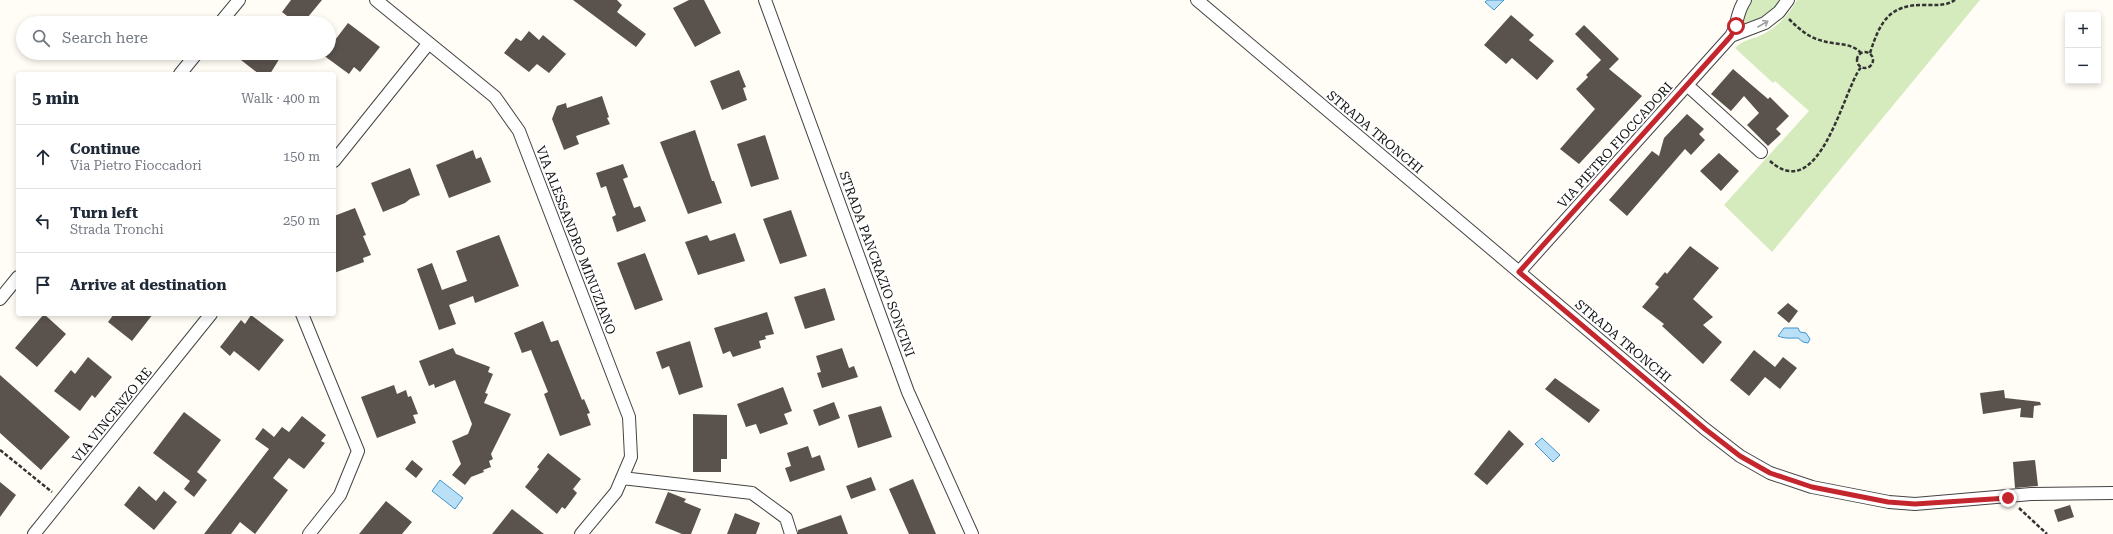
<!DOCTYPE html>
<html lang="en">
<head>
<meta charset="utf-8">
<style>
  :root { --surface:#fff; --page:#f6f6f7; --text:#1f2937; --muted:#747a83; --line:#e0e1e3 }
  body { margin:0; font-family:"Roboto Serif",serif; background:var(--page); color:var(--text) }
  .controls { position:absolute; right:12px; top:12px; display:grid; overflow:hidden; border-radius:4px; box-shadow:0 2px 6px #0003 }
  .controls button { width:36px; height:36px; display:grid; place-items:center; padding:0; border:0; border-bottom:1px solid var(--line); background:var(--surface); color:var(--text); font:20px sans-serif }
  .stop { position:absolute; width:12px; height:12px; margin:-9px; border:3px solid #c4262e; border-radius:50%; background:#fff }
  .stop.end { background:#c4262e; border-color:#fff; box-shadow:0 1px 4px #0008 }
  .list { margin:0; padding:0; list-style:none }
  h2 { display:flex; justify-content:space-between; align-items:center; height:52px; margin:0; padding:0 16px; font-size:17px }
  h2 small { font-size:13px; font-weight:400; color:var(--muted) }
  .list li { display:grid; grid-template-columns:26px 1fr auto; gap:12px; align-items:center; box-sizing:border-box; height:64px; padding:0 16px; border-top:1px solid var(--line) }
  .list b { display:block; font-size:15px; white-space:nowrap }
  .list p { margin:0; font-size:13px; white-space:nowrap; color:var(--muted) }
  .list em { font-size:13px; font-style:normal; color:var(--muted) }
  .icon { flex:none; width:22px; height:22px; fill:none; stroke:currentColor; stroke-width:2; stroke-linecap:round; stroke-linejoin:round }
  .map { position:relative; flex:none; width:2113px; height:534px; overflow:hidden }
  .search { position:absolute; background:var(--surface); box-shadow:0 2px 6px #0003; left:16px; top:16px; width:320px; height:44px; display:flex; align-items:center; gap:10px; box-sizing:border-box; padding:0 14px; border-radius:22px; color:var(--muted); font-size:15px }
  .panel { position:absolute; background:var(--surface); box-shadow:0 2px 6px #0003; left:16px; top:72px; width:320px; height:244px; border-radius:4px }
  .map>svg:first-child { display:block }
  .green { fill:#d5ebbd }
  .water { fill:#b9e0f7; stroke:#3f96cf }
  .building { fill:#5a524d }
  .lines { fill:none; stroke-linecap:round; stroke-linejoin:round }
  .minor-casing { stroke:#444; stroke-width:14 }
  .path { stroke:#333; stroke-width:2.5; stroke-dasharray:4 2; stroke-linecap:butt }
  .minor { stroke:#fff; stroke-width:12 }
  .oneway { stroke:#a0a0a0 }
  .route { stroke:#c4262e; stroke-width:5 }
  .labels { text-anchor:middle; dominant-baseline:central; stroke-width:4; stroke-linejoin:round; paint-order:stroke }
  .street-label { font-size:13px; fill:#111; stroke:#fff }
</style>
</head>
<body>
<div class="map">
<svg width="2113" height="534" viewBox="0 0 2113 534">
  <rect width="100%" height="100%" fill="#fffdf5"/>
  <path class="green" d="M1751 0H1783L1771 14 1746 26 1741 22Z
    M1797 0H1980L1772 252 1724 205 1809 111 1775 81 1773 83 1735 48C1742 41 1748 40 1757 37 1775 29 1788 17 1797 0Z"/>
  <path class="water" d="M1488 0H1504L1494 10 1485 2Z
    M1784 328H1798L1800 332 1806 333 1810 339 1808 343 1803 342 1798 338C1791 338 1785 339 1778 336Z
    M1542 438 1560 455 1553 462 1535 444Z
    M440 480 463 498 455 509 432 491Z"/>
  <path class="building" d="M291 0H322L303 23H296L282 12Z
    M573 0H617L622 5 617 12 646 34 636 47Z
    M689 0H704L721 33 695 47 673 8Z
    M1511 15 1534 35 1529 40 1554 61 1537 80 1512 58 1506 64 1484 45Z
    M348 23 380 47 360 72 354 67 349 74 323 55 329 53V48Z
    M1584 25 1619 59 1609 69 1642 96 1579 164 1560 149 1595 109 1576 89 1588 77 1586 75 1601 60 1575 34Z
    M529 31 539 40 543 35 566 54 549 73 537 64 529 72 504 53 516 38 521 41Z
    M232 53H283L270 74H259Z
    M1733 69 1768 99 1770 97 1789 116 1776 129 1781 134 1768 146 1747 125 1759 113 1744 96 1731 111 1711 94Z
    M739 70 746 87 743 88 747 100 722 110 710 81Z
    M602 96 609 117 607 118 610 124 576 136 579 144 564 150 552 119 557 106 566 103 567 108Z
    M1687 114 1704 129 1699 134 1705 140 1691 155 1685 149 1627 216 1609 200 1652 151 1659 156 1664 138Z
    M695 130 712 181H714L722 203 688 214 660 142Z
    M765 135 779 179 751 187 737 144Z
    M473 150 476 159 481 157 491 182 449 198 436 165Z
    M1719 153 1739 171 1721 191 1700 171Z
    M623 164 628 177 623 179 634 208 640 206 646 221 617 232 612 217 616 215 611 201 606 186 601 188 596 173Z
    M410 168 420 195 410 199 405 203 383 212 371 183Z
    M355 208 366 235 363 236 371 255 363 258 364 262 334 273V216Z
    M791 210 807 256 780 264 763 219Z
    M735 233 745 261 698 275 685 242 707 235 710 241Z
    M499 235 519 286 475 303 473 296 449 305 456 324 439 330 417 269 432 263 442 290 467 281 456 251Z
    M1690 246 1719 268 1693 299 1713 317 1703 325 1722 342 1703 364 1662 326 1664 324 1642 307 1659 287 1655 284 1665 272 1667 274Z
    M645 253 663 300 635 310 617 263Z
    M825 288 835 320 805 329 794 297Z
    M1788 303 1798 311 1789 323 1777 313Z
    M767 312 774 334 765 336 766 339 759 341 761 348 733 357 730 351 723 354 714 328Z
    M44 314 66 334 37 367 15 348Z
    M114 314H153L132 341 108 322Z
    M251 315 284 340 259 371 234 351 230 356 220 347 241 320 245 324Z
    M543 321 551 342 558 340 582 400 584 399 590 413 587 414 591 425 560 436 544 394 548 392 531 350 522 353 514 333Z
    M690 341 703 387 679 395 669 366 662 369 656 352Z
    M453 348 456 354 490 367 488 372 493 374 485 393 488 394 484 403 511 414 491 454 493 459 489 461 491 467 483 470 484 472 471 477 465 485 452 475 461 464 452 441 468 434 472 424 455 380 435 388 434 384 429 386 419 361Z
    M842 348 849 368 854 366 858 377 822 388 817 373 821 372 816 356Z
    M1754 350 1775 367 1783 357 1797 368 1780 389 1765 377 1749 396 1730 380Z
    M88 357 112 377 95 398 92 395 80 411 54 391 71 370 75 374Z
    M0 375 70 437 41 470 0 433Z
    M1555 378 1600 410 1589 423 1545 389Z
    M394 385 397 394 406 390 408 397 411 396 418 414 413 415 416 423 377 438 361 397Z
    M783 387 792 411 784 414 788 424 760 434 756 424 746 427 737 404Z
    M2004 390 2005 398 2040 402 2041 405 2034 406 2033 418 2020 417 2021 408 1983 414 1980 393Z
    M834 402 840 418 819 426 813 410Z
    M881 406 892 437 858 448 848 415Z
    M184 412 221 440 197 472 207 480 194 497 184 489 190 481 153 453Z
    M693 414 727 415V459H721V472H693Z
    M302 416 326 435 321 441 325 443 304 469 289 458 273 478 288 490 255 534 240 522 231 534H204L269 449 255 439 263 428 274 437 282 427 289 432Z
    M1509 430 1524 444 1487 485 1474 474Z
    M808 446 812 458 820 455 825 470 790 482 785 468 791 466 787 453Z
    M548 453 581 479 573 489 577 493 565 509 562 507 557 514 525 487 539 469 537 467Z
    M412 460 423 469 416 478 405 469Z
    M2035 460 2038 486 2015 488 2013 462Z
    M871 477 876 490 851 499 846 486Z
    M913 479 936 534H909L889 489Z
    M0 482 16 495 0 517Z
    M139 486 156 501 164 491 177 502 154 530 124 505Z
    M668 492 686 499 684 502 701 509 691 534H682L655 523Z
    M386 501 412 522 402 534H359Z
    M2070 505 2074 517 2058 522 2054 510Z
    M512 509 544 534H492Z
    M735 513 760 523 756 534H727Z
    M841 515 848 534H798V530Z"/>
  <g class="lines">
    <g class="minor-casing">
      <path id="minor" d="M376 0 495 97 519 131 629 417 631 457 616 492 581 534
        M765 0 908 392 972 534
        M1197 0 1705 429 1740 456 1770 473 1812 487 1889 502 1915 504 2031 494 2113 493
        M220 23 239 0
        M1731 36 1765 23 1779 12 1788 0
        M180 74 197 53
        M1687 85 1761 152
        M334 161 428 44
        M1519 272 1731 36C1738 25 1736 13 1745 0
        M0 299 18 277
        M302 314 358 451 340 495 309 534
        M622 478 752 493 786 518 791 534
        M34 534 211 314"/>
    </g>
    <path class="path" d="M1789 19C1799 29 1809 38 1823 41 1835 45 1851 42 1861 53
      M1857 60a8 8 0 1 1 16 0a8 8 0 1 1-16 0Z
      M1870 53C1880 22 1889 4 1925 5 1936 5 1946 6 1955 0
      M1770 161C1820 206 1843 90 1861 67
      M0 450 52 492
      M2019 508 2047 534"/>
    <use href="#minor" class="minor"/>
  </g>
  <defs><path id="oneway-shaft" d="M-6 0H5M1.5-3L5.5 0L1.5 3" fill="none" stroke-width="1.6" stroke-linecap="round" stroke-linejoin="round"/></defs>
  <use class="oneway" href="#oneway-shaft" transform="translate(1763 24) rotate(-30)"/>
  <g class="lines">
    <path class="route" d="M1736 26 1731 36 1519 272 1705 429 1740 456 1770 473 1812 487 1888 502 1915 504 2008 498"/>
  </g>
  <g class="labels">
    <g class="street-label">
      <text transform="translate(1375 132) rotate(40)">STRADA TRONCHI</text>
      <text transform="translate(1615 145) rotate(-48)">VIA PIETRO FIOCCADORI</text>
      <text transform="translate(576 240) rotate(69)">VIA ALESSANDRO MINUZIANO</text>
      <text transform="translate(877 264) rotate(70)">STRADA PANCRAZIO SONCINI</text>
      <text transform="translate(1623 341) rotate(40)">STRADA TRONCHI</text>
      <text transform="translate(112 415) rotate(-51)">VIA VINCENZO RE</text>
    </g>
  </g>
</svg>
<div class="controls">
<button>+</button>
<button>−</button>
</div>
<div class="stop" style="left:1736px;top:26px"></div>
<div class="stop end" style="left:2008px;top:498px"></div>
<div class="search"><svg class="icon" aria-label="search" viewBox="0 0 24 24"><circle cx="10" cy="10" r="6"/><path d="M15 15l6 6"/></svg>Search here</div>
<section class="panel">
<h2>5 min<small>Walk · 400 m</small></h2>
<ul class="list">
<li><svg class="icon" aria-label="ahead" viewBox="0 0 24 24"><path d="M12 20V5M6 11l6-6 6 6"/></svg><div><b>Continue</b><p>Via Pietro Fioccadori</p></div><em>150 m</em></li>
<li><svg class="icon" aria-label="left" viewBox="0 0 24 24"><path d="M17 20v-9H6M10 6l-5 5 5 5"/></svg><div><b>Turn left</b><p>Strada Tronchi</p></div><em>250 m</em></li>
<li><svg class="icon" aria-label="arrive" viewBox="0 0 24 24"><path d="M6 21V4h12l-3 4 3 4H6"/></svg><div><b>Arrive at destination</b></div></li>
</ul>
</section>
</div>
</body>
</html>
